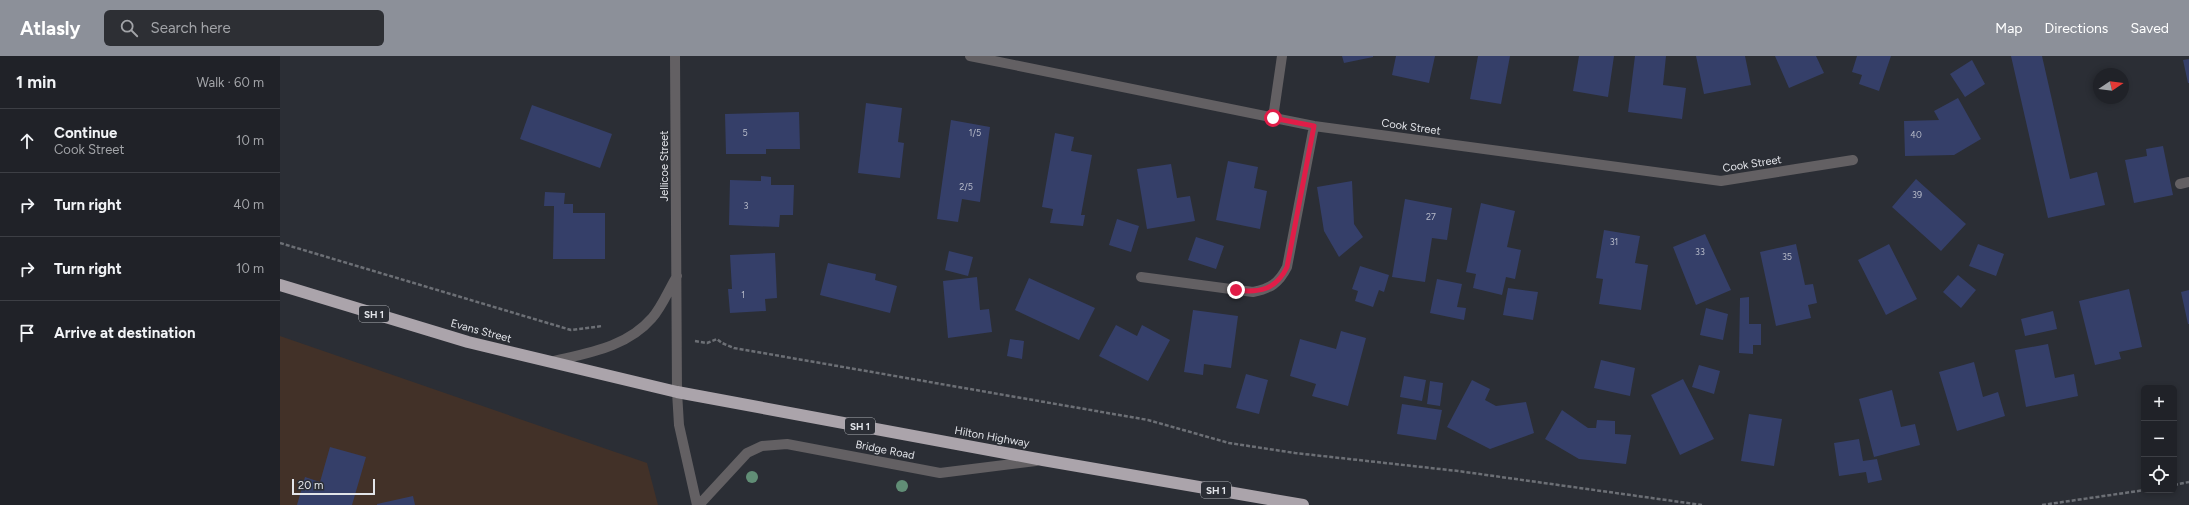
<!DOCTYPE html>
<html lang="en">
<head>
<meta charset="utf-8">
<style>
  :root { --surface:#202228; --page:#2d2f34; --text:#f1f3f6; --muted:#a2a4a8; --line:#3d3f45; --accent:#8c9099 }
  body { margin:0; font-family:Figtree,sans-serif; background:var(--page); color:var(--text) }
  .controls { position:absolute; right:12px; bottom:12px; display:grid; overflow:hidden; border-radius:6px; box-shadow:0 2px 6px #0003 }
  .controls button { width:36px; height:36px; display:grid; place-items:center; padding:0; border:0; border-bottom:1px solid var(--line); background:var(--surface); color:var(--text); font:20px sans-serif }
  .compass { position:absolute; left:1813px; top:12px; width:36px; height:36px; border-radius:50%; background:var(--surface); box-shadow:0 2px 6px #0003; rotate:77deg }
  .scale { position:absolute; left:12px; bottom:10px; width:83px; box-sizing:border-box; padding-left:4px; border:2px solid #e2e4e9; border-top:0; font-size:11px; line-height:14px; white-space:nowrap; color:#e2e4e9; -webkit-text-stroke:3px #2b2e35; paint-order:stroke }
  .stop { position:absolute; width:12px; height:12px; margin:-9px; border:3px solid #e11d48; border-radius:50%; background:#fff }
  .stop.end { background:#e11d48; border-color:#fff; box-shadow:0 1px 4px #0008 }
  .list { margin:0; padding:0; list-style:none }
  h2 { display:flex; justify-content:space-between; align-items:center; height:52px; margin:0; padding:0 16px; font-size:17px }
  h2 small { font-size:13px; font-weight:400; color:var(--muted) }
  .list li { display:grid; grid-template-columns:26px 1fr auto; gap:12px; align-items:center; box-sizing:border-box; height:64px; padding:0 16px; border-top:1px solid var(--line) }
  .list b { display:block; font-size:15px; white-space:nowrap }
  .list p { margin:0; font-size:13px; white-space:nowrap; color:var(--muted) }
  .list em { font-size:13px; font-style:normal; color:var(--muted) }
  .icon { flex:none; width:22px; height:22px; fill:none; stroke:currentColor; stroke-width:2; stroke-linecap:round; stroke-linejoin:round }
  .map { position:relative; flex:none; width:1909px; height:449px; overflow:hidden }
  header { display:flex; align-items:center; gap:24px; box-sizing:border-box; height:56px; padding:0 20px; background:var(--accent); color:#fff }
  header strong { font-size:19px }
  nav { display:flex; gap:22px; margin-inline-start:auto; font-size:14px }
  .search { width:280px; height:36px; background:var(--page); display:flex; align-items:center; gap:10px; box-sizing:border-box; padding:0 14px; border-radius:6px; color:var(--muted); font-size:15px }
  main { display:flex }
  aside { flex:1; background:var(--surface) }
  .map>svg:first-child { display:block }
  .commercial { fill:#423128 }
  .building { fill:#353f69 }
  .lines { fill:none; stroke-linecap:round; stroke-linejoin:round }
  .path { stroke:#6c6f75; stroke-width:2.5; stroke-dasharray:4 2; stroke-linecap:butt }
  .minor { stroke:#636063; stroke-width:10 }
  .highway { stroke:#aba4ab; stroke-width:12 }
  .tree { fill:#618e76 }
  .route { stroke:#e11d48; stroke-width:5 }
  .labels { text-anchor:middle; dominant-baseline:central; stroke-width:3; stroke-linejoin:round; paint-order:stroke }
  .number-label { font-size:9px; fill:#b7bbc9 }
  .shield { fill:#2b2e35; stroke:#abadb3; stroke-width:1 }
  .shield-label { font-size:10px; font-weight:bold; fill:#e2e4e9 }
  .street-label { font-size:11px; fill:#e2e4e9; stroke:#2b2e35 }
</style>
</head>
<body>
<header>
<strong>Atlasly</strong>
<div class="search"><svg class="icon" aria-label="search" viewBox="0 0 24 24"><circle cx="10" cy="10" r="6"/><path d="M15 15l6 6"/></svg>Search here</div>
<nav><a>Map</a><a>Directions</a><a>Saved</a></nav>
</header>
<main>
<aside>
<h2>1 min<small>Walk · 60 m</small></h2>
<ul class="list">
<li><svg class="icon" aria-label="ahead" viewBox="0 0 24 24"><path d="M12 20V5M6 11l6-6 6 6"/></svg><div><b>Continue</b><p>Cook Street</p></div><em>10 m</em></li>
<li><svg class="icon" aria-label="right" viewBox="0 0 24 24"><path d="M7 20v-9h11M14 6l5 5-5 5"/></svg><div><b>Turn right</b></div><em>40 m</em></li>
<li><svg class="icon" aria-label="right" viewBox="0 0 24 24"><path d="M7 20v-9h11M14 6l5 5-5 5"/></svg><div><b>Turn right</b></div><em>10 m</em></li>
<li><svg class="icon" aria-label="arrive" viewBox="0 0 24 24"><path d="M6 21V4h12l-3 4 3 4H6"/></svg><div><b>Arrive at destination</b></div></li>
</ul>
</aside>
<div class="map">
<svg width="1909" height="449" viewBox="0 0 1909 449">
  <rect width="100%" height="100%" fill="#2b2e35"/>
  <path class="commercial" d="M0 280 367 407 378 449H0Z"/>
  <path class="building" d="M1062 0H1093V1L1064 7Z
    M1116 0H1155L1149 27 1112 19Z
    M1198 0H1230L1221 48 1190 43Z
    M1299 0H1334L1328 41 1293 35Z
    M1355 0H1386L1383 29 1406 32 1402 63 1348 56Z
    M1416 0H1465L1471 29 1424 38Z
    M1495 0H1536L1544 17 1509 32Z
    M1577 0H1611L1599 35 1579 28 1582 19 1572 16Z
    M1731 0H1762L1790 123 1817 116 1825 149 1768 162Z
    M1909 3V27H1908L1903 4Z
    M1692 4 1705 28 1685 41 1670 18Z
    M1678 42 1701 83 1674 99 1625 100 1624 65 1659 64 1654 55Z
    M586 47 622 52 618 86 624 87 620 122 578 117Z
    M252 49 332 78 320 112 240 83Z
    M519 56 520 93H486V98H446L445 58Z
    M671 64 710 71 700 146 682 143 678 166 657 163Z
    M775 77 794 81 791 95 812 99 801 159H805L803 170 770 167 773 153 762 151Z
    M1883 90 1893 139 1854 147 1845 104 1867 100 1866 93Z
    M948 105 978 111 974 132 987 135 980 173 936 164Z
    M891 108 897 142 910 140 915 165 867 173 857 113Z
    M481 120 491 121V129H514L513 159H500L499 171 449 169 450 124 481 125Z
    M1636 123 1686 168 1661 195 1612 151Z
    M1072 125 1074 168 1083 181 1059 201 1044 175 1037 131Z
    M265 136 285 137 284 148H293V157H325V203H273L274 150H264Z
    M1125 143 1172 152 1167 184 1152 182 1145 226 1112 221Z
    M1201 147 1235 155 1227 191 1241 194 1235 223 1226 221 1222 239 1193 232 1196 218 1186 216Z
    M837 163 859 170 851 196 829 189Z
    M1324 174 1360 180 1355 207 1368 209 1361 254 1319 248 1323 223 1316 222Z
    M1425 178 1451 234 1416 249 1393 191Z
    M916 181 944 190 936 213 908 204Z
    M1516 188 1525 229 1533 228 1537 247 1528 249 1531 262 1496 270 1480 196Z
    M1609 188 1637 243 1606 259 1578 204Z
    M1698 188 1724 198 1716 220 1689 210Z
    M669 195 693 201 688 220 665 214Z
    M495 197 497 242 485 243 486 255 450 257 448 233H452L450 199Z
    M548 207 596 218 595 224 617 230 610 257 540 239Z
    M1080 210 1109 219 1104 236 1099 234 1093 251 1075 245 1078 235 1072 233Z
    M1678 219 1696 234 1681 252 1663 236Z
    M697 221 700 254 709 253 712 276 668 282 663 225Z
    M749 222 815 252 799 284 735 254Z
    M1157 223 1182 228 1177 251 1186 252 1184 264 1150 257Z
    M1228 232 1258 236 1253 264 1223 259Z
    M1849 233 1862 291 1839 296 1841 303 1815 309 1799 245Z
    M1909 234V268H1908L1901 236Z
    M1469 241V268H1481V289H1473V298L1459 297 1460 242Z
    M1426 252 1448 258 1443 284 1420 279Z
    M913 254 958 260 951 312 924 308 923 319 904 316Z
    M1773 255 1777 273 1745 280 1741 263Z
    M836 269 857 280 862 269 890 284 868 325 819 300Z
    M1061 275 1086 282 1068 350 1032 340 1036 328 1010 320 1020 283 1056 293Z
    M730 283 744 285 742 303 727 300Z
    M1768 288 1775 322 1794 318 1798 340 1746 351 1735 294Z
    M1321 304 1355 312 1350 340 1314 332Z
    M1694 306 1703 341 1718 336 1725 360 1677 375 1659 316Z
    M1419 309 1440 315 1434 338 1412 331Z
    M966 318 988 324 979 358 956 352Z
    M1124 320 1146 324 1142 345 1120 341Z
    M1403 323 1434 383 1400 399 1371 339Z
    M1192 324 1210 333 1205 344 1216 350 1246 346 1254 377 1210 393 1167 371Z
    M1150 325 1163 327 1160 350 1147 348Z
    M1612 334 1621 371 1635 368 1640 389 1594 401 1579 343Z
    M1122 348 1162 354 1156 384 1117 378Z
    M1282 354 1308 372H1316L1317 364 1335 365V378L1351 379 1346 408 1299 403 1265 383Z
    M1469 358 1502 363 1494 410 1461 405Z
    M1579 383 1583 405 1597 403 1602 424 1588 427 1586 416 1559 420 1554 387Z
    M50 391 86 401 72 449H17L25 421 40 426Z
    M133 440 135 449H97V448Z"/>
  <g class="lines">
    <path class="path" d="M0 187 291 274 322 270
      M415 285 427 287 437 283 442 287 454 292 868 364 949 387 1015 397 1178 415 1422 449
      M1894 429 1909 426
      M1762 449 1865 434"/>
    <path class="minor" d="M395 0 397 336 399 369 417 449
      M690 0 1034 70 1441 125 1573 104
      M993 62 1002 0
      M1900 128 1909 126
      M861 221 973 236C990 233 999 227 1007 211L1034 70
      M270 306C307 297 346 292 372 262 382 251 389 233 397 220
      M419 449 467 397 482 390 507 388 660 417 756 405"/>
    <path class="highway" d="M0 229 188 286 397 336 763 404 1023 449"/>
  </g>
  <g class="tree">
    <circle cx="472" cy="421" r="6"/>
    <circle cx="622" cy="430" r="6"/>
  </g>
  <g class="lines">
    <path class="route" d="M956 234C979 237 996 234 1007 211L1034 70 993 62"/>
  </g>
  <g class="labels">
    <g class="number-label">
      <text x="465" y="76">5</text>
      <text x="695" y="76">1/5</text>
      <text x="1636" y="78">40</text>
      <text x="686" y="130">2/5</text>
      <text x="1637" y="138">39</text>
      <text x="466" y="149">3</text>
      <text x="1151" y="160">27</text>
      <text x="1334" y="185">31</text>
      <text x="1420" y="195">33</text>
      <text x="1507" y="200">35</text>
      <text x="463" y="238">1</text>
    </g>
    <g class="shield">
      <rect x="79" y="250" width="30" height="16" rx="3"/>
      <rect x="565" y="362" width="30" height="16" rx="3"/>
      <rect x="921" y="426" width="30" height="16" rx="3"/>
    </g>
    <g class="shield-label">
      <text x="94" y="258">SH 1</text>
      <text x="580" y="370">SH 1</text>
      <text x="936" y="434">SH 1</text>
    </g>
    <g class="street-label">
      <text transform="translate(1131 71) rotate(8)">Cook Street</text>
      <text transform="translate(1472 108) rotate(-9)">Cook Street</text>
      <text transform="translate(384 110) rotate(-90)">Jellicoe Street</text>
      <text transform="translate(201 275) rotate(15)">Evans Street</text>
      <text transform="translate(712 381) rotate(10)">Hilton Highway</text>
      <text transform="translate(605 394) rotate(11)">Bridge Road</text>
    </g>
  </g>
</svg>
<div class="controls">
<button>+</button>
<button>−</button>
<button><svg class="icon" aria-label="locate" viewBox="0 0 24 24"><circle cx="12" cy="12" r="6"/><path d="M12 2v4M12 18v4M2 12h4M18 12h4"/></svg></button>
</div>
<svg class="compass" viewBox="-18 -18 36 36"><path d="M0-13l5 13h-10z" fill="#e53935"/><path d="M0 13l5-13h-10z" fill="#a2a4a8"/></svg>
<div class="scale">20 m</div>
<div class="stop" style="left:993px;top:62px"></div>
<div class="stop end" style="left:956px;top:234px"></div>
</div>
</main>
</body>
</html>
